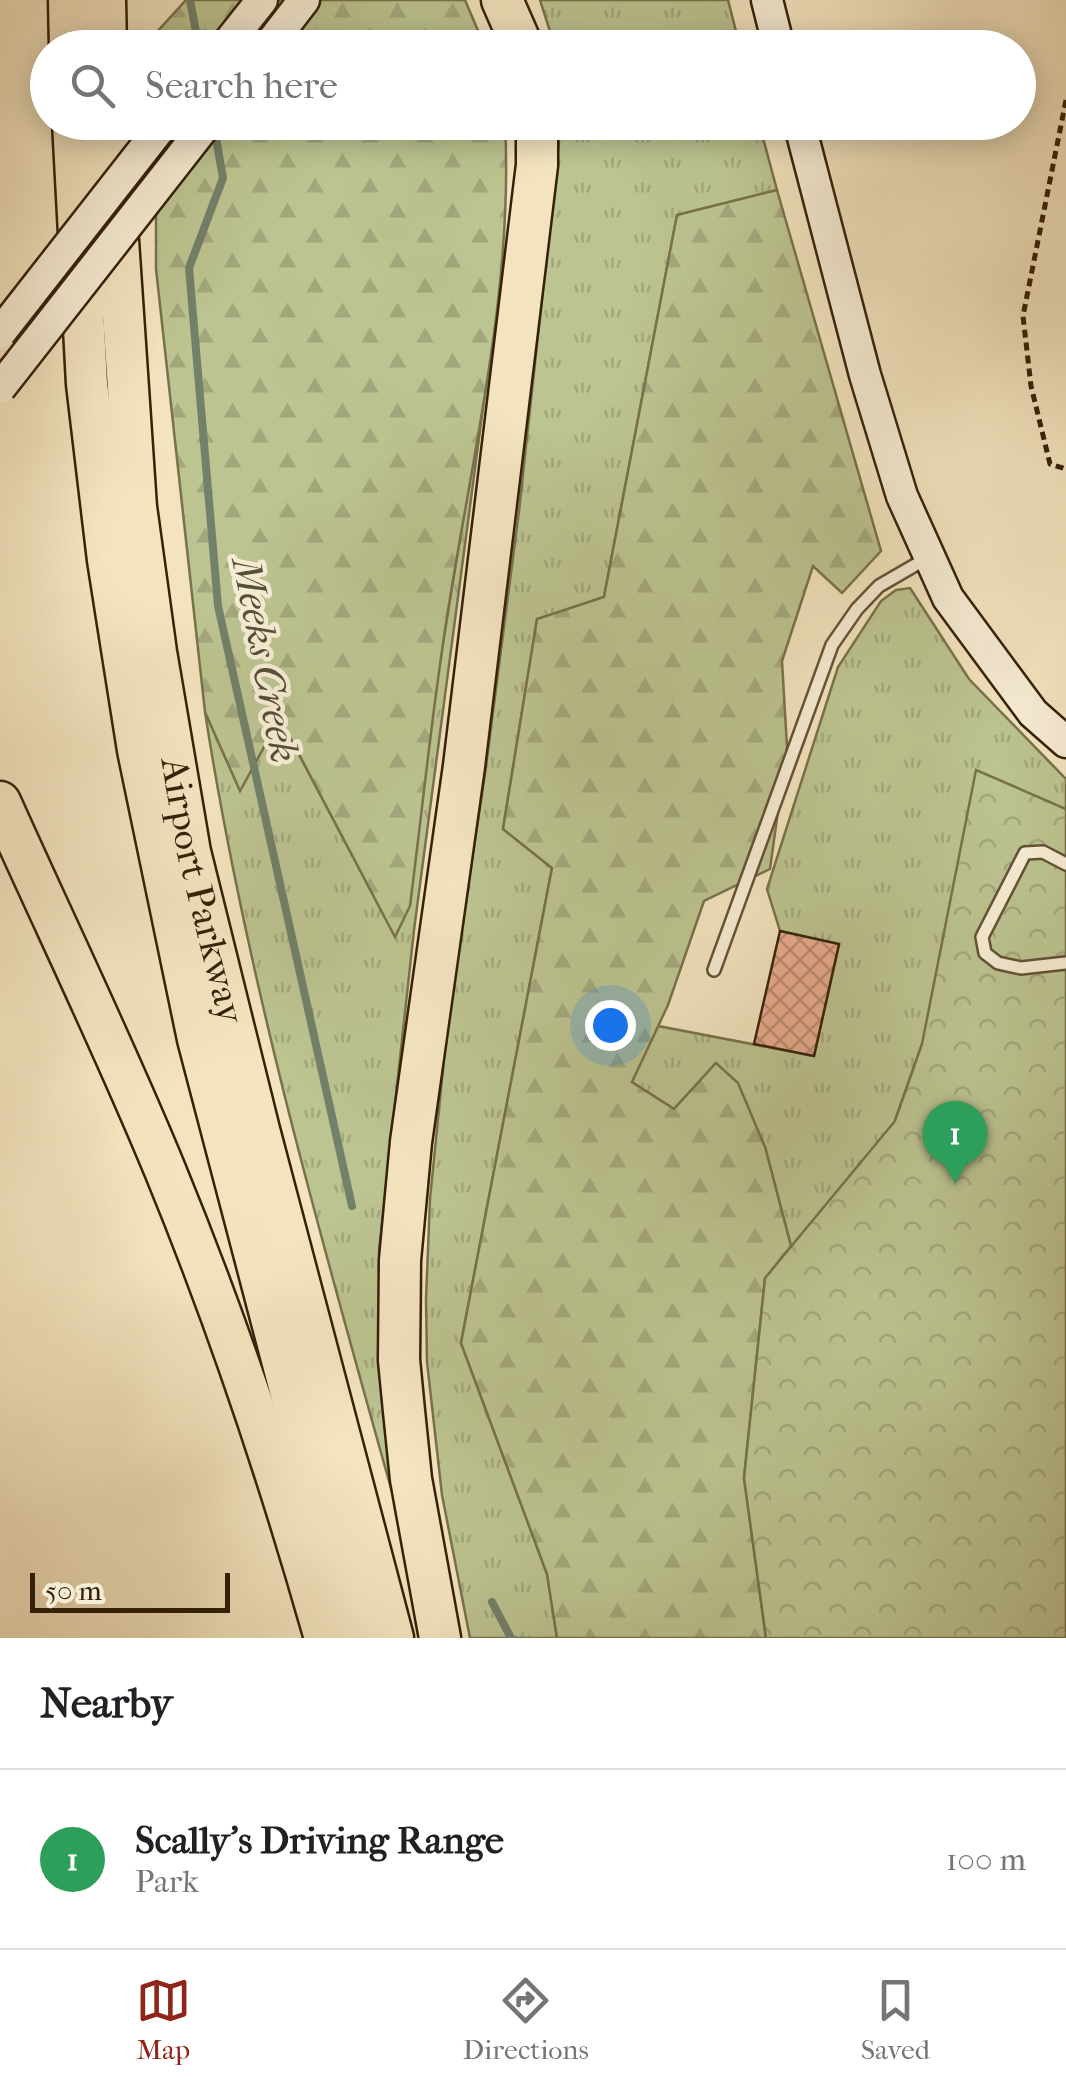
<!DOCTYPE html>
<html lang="en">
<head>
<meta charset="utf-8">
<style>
  :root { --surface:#fff; --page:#f6f6f6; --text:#202124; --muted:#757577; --line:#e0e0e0; --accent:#8f2418 }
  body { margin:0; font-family:"IM FELL French Canon",serif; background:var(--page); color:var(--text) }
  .scale { position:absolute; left:30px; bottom:25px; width:200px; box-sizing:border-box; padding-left:10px; border:5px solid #342108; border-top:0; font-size:28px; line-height:35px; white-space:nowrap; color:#342108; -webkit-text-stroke:8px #f7edd5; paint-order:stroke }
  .you { position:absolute; left:610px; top:1025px; width:35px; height:35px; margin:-25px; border:8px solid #fff; border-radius:50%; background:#1a73e8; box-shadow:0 0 0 15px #1a73e833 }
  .badge { display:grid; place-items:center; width:65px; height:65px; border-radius:50%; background:var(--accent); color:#fff; font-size:32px; font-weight:700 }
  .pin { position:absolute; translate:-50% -82px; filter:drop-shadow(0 2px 5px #0008) }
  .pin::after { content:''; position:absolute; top:52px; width:35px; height:30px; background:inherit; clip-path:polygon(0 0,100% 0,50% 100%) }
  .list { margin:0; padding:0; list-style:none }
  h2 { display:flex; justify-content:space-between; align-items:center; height:130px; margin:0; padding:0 40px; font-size:42px }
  h2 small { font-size:32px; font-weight:400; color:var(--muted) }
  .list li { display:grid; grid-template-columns:65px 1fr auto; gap:30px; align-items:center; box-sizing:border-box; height:180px; padding:0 40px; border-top:2px solid var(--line) }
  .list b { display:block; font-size:38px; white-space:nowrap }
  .list p { margin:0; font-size:32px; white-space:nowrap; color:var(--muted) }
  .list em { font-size:32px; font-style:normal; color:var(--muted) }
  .icon { flex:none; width:55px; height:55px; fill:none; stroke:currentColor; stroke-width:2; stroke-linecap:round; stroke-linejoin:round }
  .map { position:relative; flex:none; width:1066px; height:1638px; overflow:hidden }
  .search { position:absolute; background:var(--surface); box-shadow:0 5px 25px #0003; left:30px; right:30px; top:30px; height:110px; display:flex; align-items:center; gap:25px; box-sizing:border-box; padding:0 35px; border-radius:55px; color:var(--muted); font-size:38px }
  .sheet { height:310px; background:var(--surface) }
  nav { display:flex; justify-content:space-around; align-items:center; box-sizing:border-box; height:140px; border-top:2px solid var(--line); background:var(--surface); font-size:28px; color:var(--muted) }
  nav a { display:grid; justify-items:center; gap:5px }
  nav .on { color:var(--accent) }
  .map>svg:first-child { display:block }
  .grass { fill:url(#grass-tufts); stroke:#78724c; stroke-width:2.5 }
  .forest { fill:url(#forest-firs); stroke:#78724c; stroke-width:2.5 }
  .park { fill:url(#park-crowns); stroke:#78724c; stroke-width:2.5 }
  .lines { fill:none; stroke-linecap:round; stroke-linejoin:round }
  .stream { stroke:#73806a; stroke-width:8 }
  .building { fill:url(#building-cross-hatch); stroke:#342108; stroke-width:2.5 }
  .lane-casing { stroke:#645236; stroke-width:16 }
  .secondary-casing { stroke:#342108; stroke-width:35 }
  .highway-casing { stroke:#342108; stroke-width:45 }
  .path { stroke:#342108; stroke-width:5; stroke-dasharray:8 5; stroke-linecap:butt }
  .lane { stroke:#f7edd5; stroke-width:11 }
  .secondary { stroke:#f7edd5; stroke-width:30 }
  .highway { stroke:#f3e4bf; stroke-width:40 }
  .secondary-bridge-casing { stroke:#342108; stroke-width:35; stroke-linecap:butt }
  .secondary-bridge { stroke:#f7edd5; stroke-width:30 }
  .labels { text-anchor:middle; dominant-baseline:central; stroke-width:9; stroke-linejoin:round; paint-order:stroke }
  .street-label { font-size:38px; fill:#342108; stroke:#f7edd5 }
  .water-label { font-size:40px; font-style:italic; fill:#545039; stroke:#f7edd5 }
</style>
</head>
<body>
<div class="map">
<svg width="1066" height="1638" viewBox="0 0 1066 1638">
  <defs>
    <pattern id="grass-tufts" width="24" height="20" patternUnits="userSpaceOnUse" patternTransform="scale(2.5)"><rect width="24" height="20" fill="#bcc491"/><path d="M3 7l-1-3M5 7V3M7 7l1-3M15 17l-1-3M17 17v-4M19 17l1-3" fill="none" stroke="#a2a87c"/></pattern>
    <pattern id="forest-firs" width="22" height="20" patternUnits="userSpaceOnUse" patternTransform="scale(2.5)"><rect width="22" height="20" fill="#bcc491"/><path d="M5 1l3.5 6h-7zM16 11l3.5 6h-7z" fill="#a2a87c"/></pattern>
    <pattern id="park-crowns" width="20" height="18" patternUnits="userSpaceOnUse" patternTransform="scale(2.5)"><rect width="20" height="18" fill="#bcc491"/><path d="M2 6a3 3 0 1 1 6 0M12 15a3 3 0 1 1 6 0" fill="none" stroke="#a2a87c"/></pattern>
    <pattern id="building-cross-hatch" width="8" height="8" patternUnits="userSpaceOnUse" patternTransform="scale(2.5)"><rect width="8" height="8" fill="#ebad90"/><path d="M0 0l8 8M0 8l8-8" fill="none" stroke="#bf8c74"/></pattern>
  </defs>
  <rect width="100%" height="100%" fill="#f3e4bf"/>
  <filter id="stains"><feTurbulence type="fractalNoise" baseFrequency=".002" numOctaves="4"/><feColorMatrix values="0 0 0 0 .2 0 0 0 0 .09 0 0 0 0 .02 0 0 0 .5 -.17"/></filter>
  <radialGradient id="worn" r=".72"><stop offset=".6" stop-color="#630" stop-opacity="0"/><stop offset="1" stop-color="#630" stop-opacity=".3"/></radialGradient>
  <path class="grass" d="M540 0H728L740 47H555Z
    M561 123H759L777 190 677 215 604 597 537 620 503 829 552 868 461 1343 547 1574 557 1638H470L442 1495 427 1362 426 1299 430 1199 448 1019 485 774 519 511Z
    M490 355 414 930 379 1251 392 1492C320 1235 246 976 205 712L240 790 279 717 395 936Z
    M910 588 969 679 1066 779V823L922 1044 895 1120 1066 1638H766L791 1246 765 1147 715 1064 674 1109 631 1082 658 1026 814 1056 839 945 780 931 767 889 838 667 881 601 896 590Z"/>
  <path class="forest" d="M186 0H465L485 47 156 48V33Z
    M156 123H505C513 275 479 425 454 574 435 684 424 796 410 906L395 937 280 718 240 791 205 712 156 269Z
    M777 190 881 551 842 593 813 566 782 661 787 747 770 869 704 901 668 1005 632 1082 674 1109 716 1063 738 1083 765 1147 791 1246 765 1279 744 1478 766 1638H557L547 1574 461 1343 552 868 503 829 537 619 604 597 677 215Z"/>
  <path class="park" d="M976 770 1066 809V1638H766L744 1478 765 1278 895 1121 922 1044Z"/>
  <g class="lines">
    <path class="stream" d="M190 0 199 48
      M214 127 223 178 189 268 218 606 352 1206
      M492 1602 511 1638"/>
  </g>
  <path class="building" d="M780 931 839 944 814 1056 754 1044Z"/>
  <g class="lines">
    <g class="lane-casing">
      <path id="lane" d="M1066 864 1043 852 1025 853 982 937 985 953 998 963 1021 968 1066 963
        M714 970 832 645 857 609 879 586 929 557"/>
    </g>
    <g class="secondary-casing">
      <path id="secondary" d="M767 0 779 48
        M224 48 262 0
        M267 48 304 0
        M799 122 865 375 902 496 948 598 1033 713 1066 742"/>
    </g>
    <g class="highway-casing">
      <g id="highway">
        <path d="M69 0 70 48"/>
        <path d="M105 0 106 48"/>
        <path d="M502 0 523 48"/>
        <path d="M73 122 87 384 108 560 138 750 198 1039 355 1638"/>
        <path id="s1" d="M110 122 136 507 156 652 190 852 259 1130 393 1638"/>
        <path d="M0 802C55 925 114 1046 165 1170 228 1323 280 1479 325 1638"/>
        <path d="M440 1638 411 1479 404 1411 399 1360 400 1260 411 1142 464 766 537 165V122"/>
      </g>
    </g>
    <path class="path" d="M1066 100 1023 316 1031 386 1050 464 1066 469"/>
    <use href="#lane" class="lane"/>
    <use href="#secondary" class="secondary"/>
    <use href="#highway" class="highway"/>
    <g class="secondary-bridge-casing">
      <path id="secondary-bridge" d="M0 333 165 122
        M0 388 208 122"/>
    </g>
    <use href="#secondary-bridge" class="secondary-bridge"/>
  </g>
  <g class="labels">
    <g class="street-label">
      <text stroke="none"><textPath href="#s1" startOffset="775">Airport Parkway</textPath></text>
    </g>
    <g class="water-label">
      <text transform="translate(265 660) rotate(79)">Meeks Creek</text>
    </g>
  </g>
  <rect width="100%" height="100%" filter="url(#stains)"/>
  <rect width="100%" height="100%" fill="url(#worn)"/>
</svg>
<div class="scale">50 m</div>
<div class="you"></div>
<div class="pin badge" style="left:955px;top:1183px;background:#2e9e5b">1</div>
<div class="search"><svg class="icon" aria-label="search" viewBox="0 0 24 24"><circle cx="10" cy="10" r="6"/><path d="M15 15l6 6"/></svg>Search here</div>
</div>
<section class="sheet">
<h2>Nearby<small></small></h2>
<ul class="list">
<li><span class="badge" style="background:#2e9e5b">1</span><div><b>Scally's Driving Range</b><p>Park</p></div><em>100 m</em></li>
</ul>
</section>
<nav>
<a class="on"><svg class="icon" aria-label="map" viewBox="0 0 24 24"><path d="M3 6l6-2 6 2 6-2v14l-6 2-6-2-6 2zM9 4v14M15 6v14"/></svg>Map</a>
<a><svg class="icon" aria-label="directions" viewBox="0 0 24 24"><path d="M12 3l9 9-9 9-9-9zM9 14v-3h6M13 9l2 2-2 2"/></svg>Directions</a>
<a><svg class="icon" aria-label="saved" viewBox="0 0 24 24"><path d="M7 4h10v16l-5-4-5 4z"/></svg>Saved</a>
</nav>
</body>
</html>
